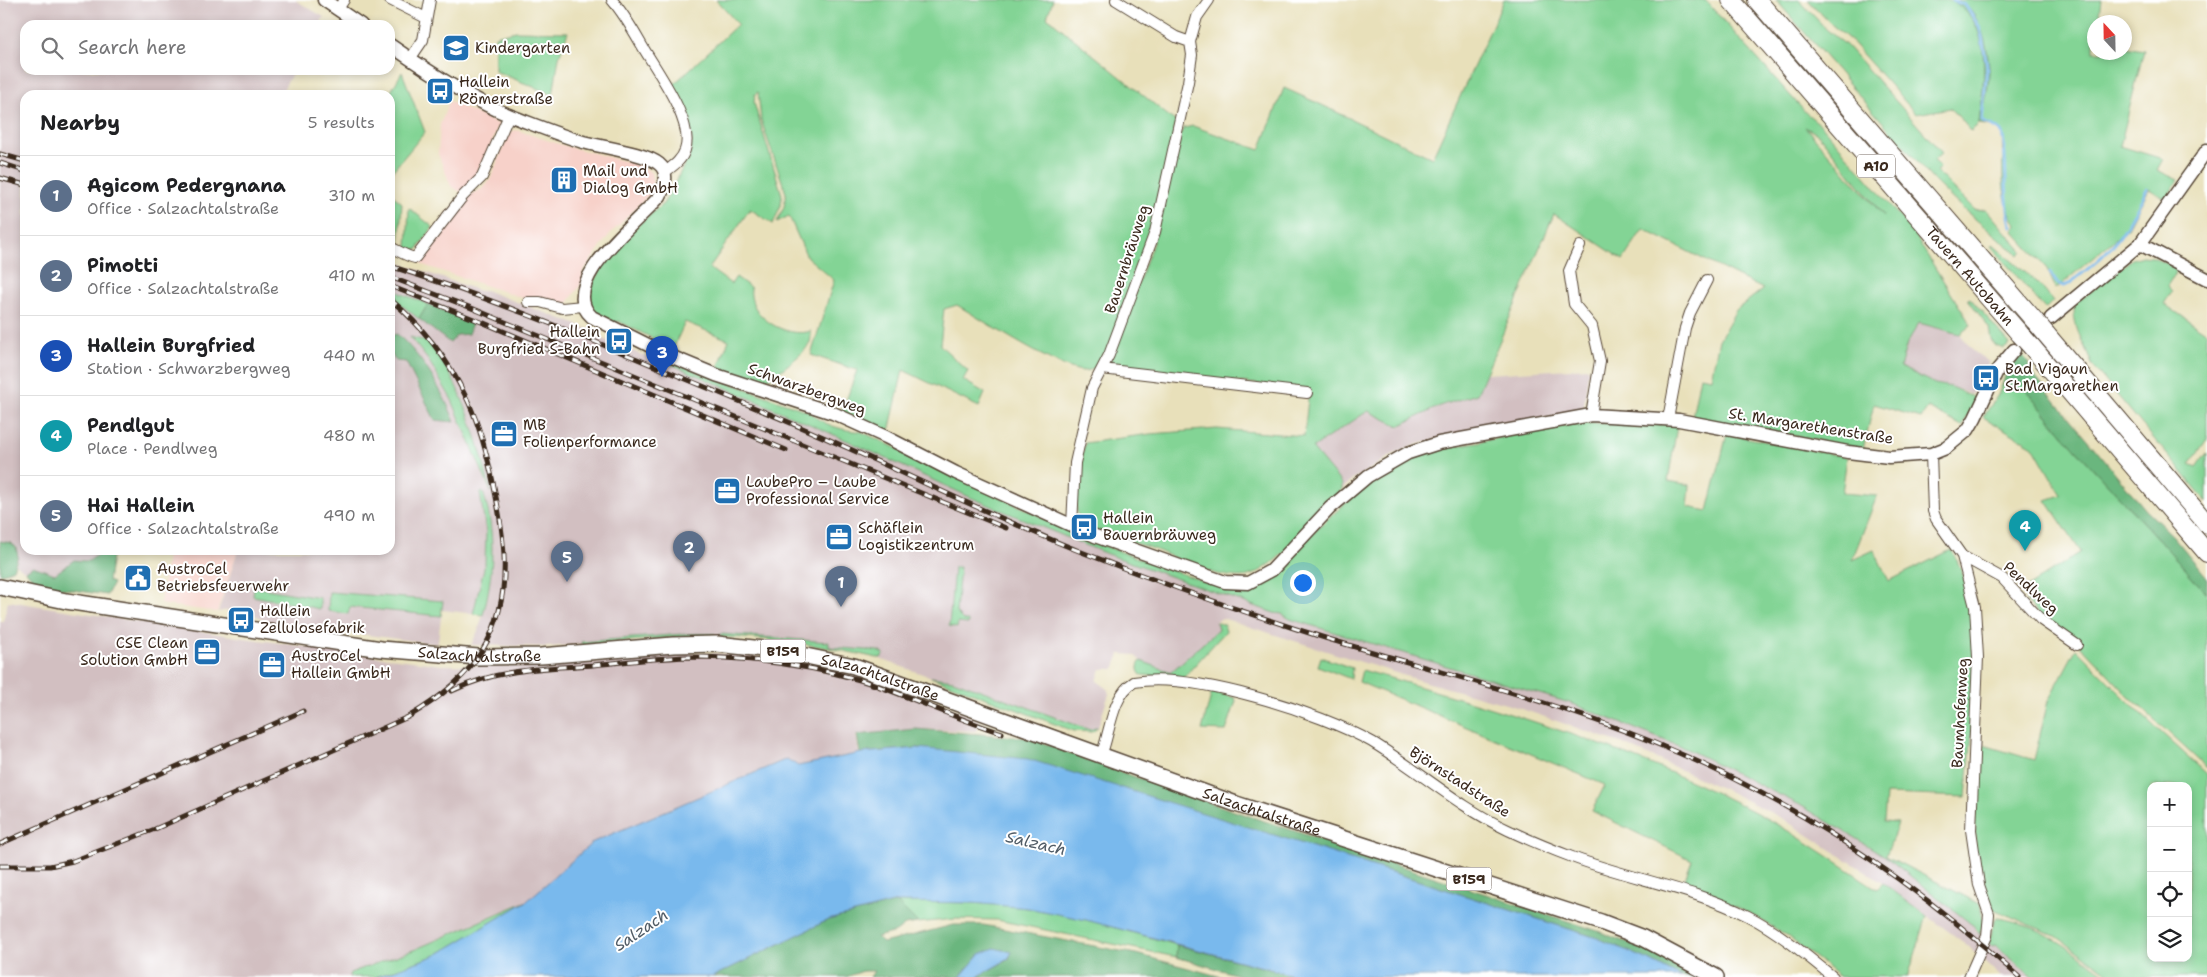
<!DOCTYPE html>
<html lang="en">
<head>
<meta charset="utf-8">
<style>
  :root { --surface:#fff; --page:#f2f2f2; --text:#202124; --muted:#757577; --line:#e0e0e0; --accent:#1f6fb2 }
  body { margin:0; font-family:"Shantell Sans",sans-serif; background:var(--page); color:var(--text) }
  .controls { position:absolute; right:15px; bottom:15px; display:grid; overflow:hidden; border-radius:10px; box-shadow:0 2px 8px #0003 }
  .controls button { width:45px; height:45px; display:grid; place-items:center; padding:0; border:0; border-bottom:1px solid var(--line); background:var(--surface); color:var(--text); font:25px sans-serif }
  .compass { position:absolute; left:2087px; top:15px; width:45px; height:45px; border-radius:50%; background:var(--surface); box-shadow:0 2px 8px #0003; rotate:338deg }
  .you { position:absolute; left:1302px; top:582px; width:18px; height:18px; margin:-12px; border:4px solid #fff; border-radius:50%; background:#1a73e8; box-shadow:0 0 0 8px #1a73e833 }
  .badge { display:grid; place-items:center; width:32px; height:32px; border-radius:50%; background:var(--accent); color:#fff; font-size:16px; font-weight:700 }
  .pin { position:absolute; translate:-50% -41px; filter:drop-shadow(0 1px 2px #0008) }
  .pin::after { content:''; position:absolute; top:26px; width:18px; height:15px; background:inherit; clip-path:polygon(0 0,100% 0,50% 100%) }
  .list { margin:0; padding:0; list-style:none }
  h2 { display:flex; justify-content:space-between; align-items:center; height:65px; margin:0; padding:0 20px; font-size:21px }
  h2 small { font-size:16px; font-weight:400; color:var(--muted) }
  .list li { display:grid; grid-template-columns:32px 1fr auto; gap:15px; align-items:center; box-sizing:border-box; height:80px; padding:0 20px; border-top:1px solid var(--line) }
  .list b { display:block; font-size:19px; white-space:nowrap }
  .list p { margin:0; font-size:16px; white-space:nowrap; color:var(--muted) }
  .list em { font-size:16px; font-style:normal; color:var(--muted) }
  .icon { flex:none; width:28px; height:28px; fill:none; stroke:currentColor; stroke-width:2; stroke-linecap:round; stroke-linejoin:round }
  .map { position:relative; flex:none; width:2207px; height:977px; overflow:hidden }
  .search { position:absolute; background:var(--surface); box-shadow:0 2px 8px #0003; left:20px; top:20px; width:375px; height:55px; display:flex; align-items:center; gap:12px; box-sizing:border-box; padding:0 18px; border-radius:15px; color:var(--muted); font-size:19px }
  .panel { position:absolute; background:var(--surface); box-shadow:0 2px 8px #0003; left:20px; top:90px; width:375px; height:465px; border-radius:15px }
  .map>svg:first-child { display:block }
  .built { fill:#f7d1c9 }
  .industrial { fill:#d2bfc1; fill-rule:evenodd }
  .green { fill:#83d495; stroke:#5f7f5a; fill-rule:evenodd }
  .forest { fill:#6ab67e; stroke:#52704e }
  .water { fill:#79b9ed; stroke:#5a7286 }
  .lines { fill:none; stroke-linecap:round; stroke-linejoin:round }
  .stream { stroke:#79b9ed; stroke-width:3 }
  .minor-casing { stroke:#554535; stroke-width:12 }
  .tertiary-casing { stroke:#554535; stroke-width:15 }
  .primary-casing { stroke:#554535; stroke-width:18 }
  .motorway-casing { stroke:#554535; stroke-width:20 }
  .minor { stroke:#fff; stroke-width:10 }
  .tertiary { stroke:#fff; stroke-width:12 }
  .primary { stroke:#fff; stroke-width:15 }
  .motorway { stroke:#fff; stroke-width:18 }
  .rail-casing { stroke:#3b2a1e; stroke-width:5 }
  .rail { stroke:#fff; stroke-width:3; stroke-dasharray:9; stroke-linecap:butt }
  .motorway-bridge-casing { stroke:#554535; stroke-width:20; stroke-linecap:butt }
  .motorway-bridge { stroke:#fff; stroke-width:18 }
  .labels { text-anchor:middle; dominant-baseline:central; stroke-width:4; stroke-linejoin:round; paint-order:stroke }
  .shield { fill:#fff; stroke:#766a62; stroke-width:1 }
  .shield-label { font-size:14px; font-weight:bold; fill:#3b2a1e }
  .poi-label { font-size:15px; fill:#3b2a1e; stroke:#fff; text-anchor:start }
  .street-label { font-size:15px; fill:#3b2a1e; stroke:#fff }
  .water-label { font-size:16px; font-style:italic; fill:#515c66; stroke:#fff }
</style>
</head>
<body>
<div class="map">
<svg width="2207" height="977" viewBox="0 0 2207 977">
  <rect width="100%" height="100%" fill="#fff"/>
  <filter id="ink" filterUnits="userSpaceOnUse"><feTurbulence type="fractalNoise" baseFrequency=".02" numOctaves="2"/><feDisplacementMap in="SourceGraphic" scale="10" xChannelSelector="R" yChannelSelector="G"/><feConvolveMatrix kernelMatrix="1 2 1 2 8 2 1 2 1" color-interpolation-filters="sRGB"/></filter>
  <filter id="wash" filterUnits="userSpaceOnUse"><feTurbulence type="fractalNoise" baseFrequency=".0096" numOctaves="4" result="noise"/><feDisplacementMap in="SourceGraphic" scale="20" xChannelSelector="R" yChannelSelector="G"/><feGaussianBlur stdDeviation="1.12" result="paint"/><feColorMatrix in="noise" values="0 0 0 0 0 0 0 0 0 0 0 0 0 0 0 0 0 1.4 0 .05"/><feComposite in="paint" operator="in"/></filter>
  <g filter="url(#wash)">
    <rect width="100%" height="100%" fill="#e8e0ba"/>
    <path class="built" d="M449 101 499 124 489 151 470 186 462 193 451 186 438 154 440 125Z
      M516 130 559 144 643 166 651 173 653 184 651 193 609 235 582 273 584 280 567 304 529 300 423 265 418 259 467 196 482 189 490 180 509 132Z
      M168 550H238L217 612 160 604Z"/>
    <path class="industrial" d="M0 0H295L324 17 319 25H25V70H294L280 95H25V550H104L89 561H74L55 574 33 566 26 571 23 570 16 564 18 556 10 543 0 541Z
      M390 259 396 262 480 291 485 290 591 330 593 335 652 359 657 358 846 440 972 498 1107 554 1274 613 1282 614 1290 619 1573 704 1689 750 1800 805 1885 856 1936 895 1975 927 1976 931 1992 945H1996L2032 977H2001L1967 945 1883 883 1783 819 1726 790 1623 744 1513 706 1415 679 1222 618 1216 622 1218 630 1171 672 1141 661 1135 655 1120 654 1114 669H1101L1097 681 1107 688 1109 694 1098 727 1090 730 953 680 931 677 877 658 829 647 774 639 708 636 658 638 548 647 471 645 478 631 483 615 442 610 438 641 435 644 271 622 252 614 228 610 218 612 238 550H390ZM410 338 429 342 486 473 490 492 452 400 429 361Z
      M1919 323 1960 334 1973 351 1989 362 1972 394 1951 387 1935 384 1900 367 1907 343Z
      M1589 368 1583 412 1478 429 1418 444 1394 454 1355 478 1342 489 1311 448 1368 411 1442 405 1477 394 1486 374Z
      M8 601 244 638 441 665 519 666 593 662 663 653H715L772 658 828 668 915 694 980 720 976 731 915 729 856 735 859 753 798 766 786 759 592 843 527 901 416 949 350 973 349 977H0V621H3Z"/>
    <path class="green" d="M716 0H1053L1047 17 1176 122 1153 228 1105 359C1100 364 1093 370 1086 371 1062 373 981 319 957 305L944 309 940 345 968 371 963 380 985 393 979 407 903 370 889 432 842 412 857 370 811 355 834 280 807 257 789 216 777 222 784 207 786 193 761 120 758 92 755 94 754 103 782 195 781 205 773 224 750 209 709 268 731 284 736 277 751 288C747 316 786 339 811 331 811 337 811 342 808 346 800 357 772 378 760 383L717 370 729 340 685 322 672 351 652 341 654 339 618 321 616 324 594 311 591 305 589 292 593 282 608 258 628 233 663 204 669 194 689 156 692 141 690 129 691 124 673 85 738 24Z
      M1504 0H1705L1806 113 1821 125 1912 231 1971 325 1960 334 1919 323 1907 343 1900 367 1935 384 1951 387 1978 399 1962 426 1928 408 1921 418 1874 404 1863 449 1692 417 1700 376 1711 378 1719 340 1736 310 1763 289 1643 229 1623 260 1554 214 1477 394 1442 405 1399 426 1368 411 1312 448 1342 484V489C1321 513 1278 568 1248 576 1239 578 1228 576 1218 574 1195 569 1173 556 1151 548 1135 542 1087 535 1079 518 1072 505 1081 458 1085 443L1150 434 1217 429 1304 436 1309 390 1109 367V363L1153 243 1180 135 1184 128 1193 126 1260 150 1284 88C1335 110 1383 135 1432 158ZM1805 127 1819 135 1884 216Z
      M1776 0H1799L1827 30 1846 45 1942 153 1934 160 1940 168 1936 171 1975 210 1986 209 2022 251 2019 255 1963 209 1934 181Z
      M1808 0H1950C1954 2 1960 4 1963 7 1993 33 1983 89 1979 124L1971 131 1951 108 1916 114 1850 40 1832 25Z
      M1956 0H2101L2098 22H2094V52H2124L2125 47 2144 50 2120 146 2163 159 2157 170 2178 180 2166 199 2149 189 2128 228 2056 289 2047 269 2013 231 2017 225C1998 200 2004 163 2002 133L1997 127 1985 125 1982 121 1989 68 1975 16Z
      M516 31 568 32 559 57 553 95 495 71V36Z
      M402 72 425 132 390 174 389 95Z
      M390 193 402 203 399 245 390 242Z
      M409 208 433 227 417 250H411L407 247Z
      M1993 245 2038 283 2053 301 2045 309 1991 246Z
      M2142 256 2153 257 2178 269 2167 286 2172 291 2164 304 2207 333V439L2190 464 2197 467 2207 453V502L2092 365C2086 345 2070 325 2075 304L2132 259Z
      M390 289 428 304 419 319 390 296Z
      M1970 298 2010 344 2004 349 1996 346 1991 340 1989 328 1968 299Z
      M410 337 429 342C463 386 478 438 491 492L452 400 429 361Z
      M658 357 810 412C818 423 846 432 860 431L1099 544 1211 584 1236 590 1247 589 1271 578 1316 529 1362 489 1407 460 1435 450 1572 424 1644 422 1677 426 1668 481 1690 485 1688 507 1708 511 1727 434 1847 457 1842 493 1877 496 1852 560 1874 550 1889 581 1951 550C1990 611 1972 726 1966 797L1886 794 1884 822 1898 823 1886 856 1980 904 1983 922 1980 935 1975 927 1885 856 1800 805 1689 750 1573 704 1290 619 1282 614 1274 613 1107 554 972 498 846 440 657 358Z
      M2021 383C2078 458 2146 522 2207 594V768L2131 698 2083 648 2042 618 2025 599 2032 594 2027 587 2081 552 2046 500 2061 495 2033 446 1983 417 1998 395 2002 385Z
      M483 492C496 532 494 574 483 615L473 614 485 564 486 532 480 493Z
      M954 567H960L956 613 964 621H968V624L958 623 957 628 949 626Z
      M254 587 320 598V609L253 596Z
      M329 592 443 601 441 616 350 607 348 614 328 611Z
      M1216 622 1224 625 1226 631 1183 678 1141 675C1137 671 1137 665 1141 661L1171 672 1218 630Z
      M684 634H715V637H678L582 645 581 642Z
      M720 634 829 642V647L878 651 884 654 881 658H877C825 646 774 638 720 637Z
      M2076 649 2142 715 2207 774V977H2114L2056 936 1991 908 1983 884 1975 848 1977 743 2034 760 2048 701ZM2151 786H2188V958H2151Z
      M1321 657 1352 668 1351 679 1318 666Z
      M1362 670C1491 707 1619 744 1739 804 1788 828 1832 859 1877 889L1883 883 1927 916 1908 977H1840L1783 933 1744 910 1683 884 1692 860 1592 811 1605 785 1359 682Z
      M931 677 953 680 1090 730 1098 727 1093 732 1073 731Z
      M1212 691 1235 698 1236 701 1226 731 1202 730Z
      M527 901 436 955 376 977H349L350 973 416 949Z
      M897 902C941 902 985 902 1028 908 1079 915 1128 932 1177 945L1176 957 997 920 955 919 918 923Z
      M1997 918C2040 923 2076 953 2109 977H2032L1996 945 1992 946 1989 943 1994 922Z"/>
    <path class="forest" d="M1950 0C1977 0 1988 44 1989 67 1990 84 1984 103 1982 121L1985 125 1979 124C1983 82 1996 23 1950 0Z
      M428 304 472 323 468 334 457 335 450 343 419 319Z
      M397 334C423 357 442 390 455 422L435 420 406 362 396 361 390 352V336Z
      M2021 355 2028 362 2031 372 2146 510 2173 536 2207 577V594C2146 522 2078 458 2021 383L2002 385 2008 367Z
      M0 541 11 543 16 547 18 556 13 569 2 574 0 573Z
      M104 550H116L113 551 108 581 113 583 107 595 38 585 26 571 33 566 55 574 74 560 89 561Z
      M915 729 1031 738 1089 761 1243 814 1598 931 1652 953 1698 977H1681L1649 960 1597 938 1313 847 918 748 860 753 857 735Z
      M897 902 918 923 905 925 896 932 876 937 883 943 953 925H983L1136 954 1222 977H977L1009 959 1011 952 980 954 960 977H870L874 971H863L846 977H712L828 920Z
      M1177 945 1300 977H1245L1176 957Z"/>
    <path class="water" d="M918 748 1028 759 1313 847 1597 938 1649 960 1681 977H1300L1086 920 1028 908 972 903 897 902 828 920 712 977H376L436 955 527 901 593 842 787 759 798 766 861 753Z
      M994 948 1012 952 1008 959 977 977H960L980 954Z"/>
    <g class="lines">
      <path class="stream" d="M1952 0 1965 5 1979 26 1982 37 1987 66 1982 121C1989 126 1995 125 2001 132 2008 141 2003 206 2012 227
        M2050 273 2057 283 2063 286 2067 285C2111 253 2123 237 2147 189"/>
    </g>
  </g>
  <g filter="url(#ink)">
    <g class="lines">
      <g class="minor-casing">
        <path id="minor" d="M390 0 426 18
          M612 0C625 15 634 32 644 49 657 71 695 123 685 150 682 160 673 166 665 172
          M1116 0 1176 37 1190 42
          M338 9 344 0
          M410 59 423 40 430 0
          M1580 246 1569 271 1574 304 1592 326 1600 361 1591 415
          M390 247C399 251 406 256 415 258L463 196 482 177 509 115
          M528 302H540L562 308 583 306
          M1102 369 1307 393
          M1668 419 1685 328 1690 313 1707 280
          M1931 454 1933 511 1936 519 1962 556 1975 607 1978 657 1971 830 1979 885 1989 914 1987 936 1969 977
          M1072 526 1075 463 1092 388 1109 355 1155 232 1188 82 1192 55 1190 42 1197 17 1209 0
          M1962 556 2002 578 2041 620 2077 645
          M1101 756C1110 733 1112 695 1134 682 1193 672 1320 712 1372 742 1418 770 1459 807 1508 830 1529 840 1551 849 1572 857 1630 879 1693 888 1748 916 1779 932 1806 955 1833 977"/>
      </g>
      <g class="tertiary-casing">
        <path id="tertiary" d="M324 0 361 25
          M390 45C426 70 471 100 511 116 535 125 559 135 583 142 601 147 647 153 659 164 669 172 665 186 660 196 640 220 555 284 592 317L670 356 716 375 833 413 886 437 956 473 1095 536 1225 582 1248 583 1272 570 1330 508 1368 476 1408 453 1439 443 1591 415 1679 420 1848 452 1889 457 1931 454 1946 448 1968 430 1975 418 1998 369 2014 350
          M2140 244 2207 279
          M2051 318 2140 244 2207 150"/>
      </g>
      <g class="primary-casing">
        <g id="primary">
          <path id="s1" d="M0 587 66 601 381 649 478 657 541 656 673 645 717 644 782 651 854 666 1236 804 1601 922 1643 938 1716 977"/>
        </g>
      </g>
      <g class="motorway-casing">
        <g id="motorway">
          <path id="s2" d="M1731 0 2020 334"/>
          <path d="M1757 0 2035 321"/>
          <path d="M2046 334 2207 524"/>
          <path d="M2031 346 2207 553"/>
        </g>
      </g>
      <use href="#minor" class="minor"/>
      <use href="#tertiary" class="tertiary"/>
      <use href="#primary" class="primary"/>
      <use href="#motorway" class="motorway"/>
      <g class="rail-casing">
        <path id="rail" d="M0 154 25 161
          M0 163 25 171
          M0 178 25 185
          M390 266C482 295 570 331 659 368 720 393 781 418 841 445 920 480 998 519 1079 551 1160 583 1242 612 1325 638 1434 671 1545 698 1650 741 1787 796 1910 878 2019 977
          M390 277 469 307 1006 528
          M390 286 484 323 786 450
          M452 691C497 669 544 668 593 665 624 662 656 658 687 657 745 657 804 664 860 680 908 695 953 718 1002 733
          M0 844 303 711
          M0 866H50L73 861 155 829 408 717C437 700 466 678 483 649 516 595 504 531 491 473 485 447 478 421 466 397 448 359 422 326 390 299"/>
      </g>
      <use href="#rail" class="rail"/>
      <g class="motorway-bridge-casing">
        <path id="motorway-bridge" d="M2035 321 2046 334
          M2020 334 2031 346"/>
      </g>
      <use href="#motorway-bridge" class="motorway-bridge"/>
    </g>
  </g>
  <defs>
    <g id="school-square" transform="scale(1.4375)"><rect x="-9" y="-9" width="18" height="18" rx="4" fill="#1f6fb2" stroke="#fff"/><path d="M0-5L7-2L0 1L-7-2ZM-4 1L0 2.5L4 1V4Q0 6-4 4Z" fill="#fff"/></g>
    <g id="bus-square" transform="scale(1.4375)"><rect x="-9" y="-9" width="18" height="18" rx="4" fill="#1f6fb2" stroke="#fff"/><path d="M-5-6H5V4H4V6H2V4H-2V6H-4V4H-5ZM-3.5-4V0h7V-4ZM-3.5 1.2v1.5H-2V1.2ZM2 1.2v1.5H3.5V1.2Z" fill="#fff"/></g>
    <g id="building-square" transform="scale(1.4375)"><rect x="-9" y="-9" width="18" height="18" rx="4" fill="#1f6fb2" stroke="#fff"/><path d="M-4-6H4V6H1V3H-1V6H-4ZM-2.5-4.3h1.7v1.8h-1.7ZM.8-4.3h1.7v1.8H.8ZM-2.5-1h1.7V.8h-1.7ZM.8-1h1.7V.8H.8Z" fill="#fff"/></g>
    <g id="office-square" transform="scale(1.4375)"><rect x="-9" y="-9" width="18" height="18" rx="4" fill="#1f6fb2" stroke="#fff"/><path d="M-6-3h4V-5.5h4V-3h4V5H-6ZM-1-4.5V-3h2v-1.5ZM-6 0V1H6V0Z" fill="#fff"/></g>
    <g id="civic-square" transform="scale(1.4375)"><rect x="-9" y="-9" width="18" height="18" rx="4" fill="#1f6fb2" stroke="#fff"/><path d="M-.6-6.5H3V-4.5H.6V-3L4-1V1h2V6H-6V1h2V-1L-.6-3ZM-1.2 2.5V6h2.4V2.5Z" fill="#fff"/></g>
  </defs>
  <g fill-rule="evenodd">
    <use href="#school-square" x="456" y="48"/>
    <use href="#bus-square" x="440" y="91"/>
    <use href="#building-square" x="564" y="180"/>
    <use href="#bus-square" x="619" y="341"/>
    <use href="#bus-square" x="1986" y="378"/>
    <use href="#office-square" x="504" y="434"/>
    <use href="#office-square" x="727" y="491"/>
    <use href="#bus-square" x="1084" y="527"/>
    <use href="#office-square" x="839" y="537"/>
    <use href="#civic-square" x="138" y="578"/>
    <use href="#bus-square" x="241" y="620"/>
    <use href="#office-square" x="207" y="652"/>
    <use href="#office-square" x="272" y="665"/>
  </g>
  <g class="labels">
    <g class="shield">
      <rect x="1857" y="154.5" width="38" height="23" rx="4"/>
      <rect x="760.5" y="639.5" width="45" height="23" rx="4"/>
      <rect x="1446.5" y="867.5" width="45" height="23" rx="4"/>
    </g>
    <g class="shield-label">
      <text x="1876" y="166">A10</text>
      <text x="783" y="651">B159</text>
      <text x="1469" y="879">B159</text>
    </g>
    <g class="poi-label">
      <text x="475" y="48">Kindergarten</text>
      <text x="459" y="82">Hallein<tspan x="459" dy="17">Römerstraße</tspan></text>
      <text x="583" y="171">Mail und<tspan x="583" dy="17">Dialog GmbH</tspan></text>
      <text x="600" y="332" text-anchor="end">Hallein<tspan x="600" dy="17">Burgfried S-Bahn</tspan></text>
      <text x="2005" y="369">Bad Vigaun<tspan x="2005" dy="17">St.Margarethen</tspan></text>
      <text x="523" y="425">MB<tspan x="523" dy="17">Folienperformance</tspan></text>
      <text x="746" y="482">LaubePro – Laube<tspan x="746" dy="17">Professional Service</tspan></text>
      <text x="1103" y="518">Hallein<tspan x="1103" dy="17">Bauernbräuweg</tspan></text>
      <text x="858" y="528">Schäflein<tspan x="858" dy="17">Logistikzentrum</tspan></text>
      <text x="157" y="569">AustroCel<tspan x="157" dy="17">Betriebsfeuerwehr</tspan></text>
      <text x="260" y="611">Hallein<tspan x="260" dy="17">Zellulosefabrik</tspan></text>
      <text x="188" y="643" text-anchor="end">CSE Clean<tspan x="188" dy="17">Solution GmbH</tspan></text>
      <text x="291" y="656">AustroCel<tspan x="291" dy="17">Hallein GmbH</tspan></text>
    </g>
    <g class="street-label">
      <text transform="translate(1127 259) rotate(-72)">Bauernbräuweg</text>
      <text stroke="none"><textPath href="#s2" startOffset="365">Tauern Autobahn</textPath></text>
      <text transform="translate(807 389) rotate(20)">Schwarzbergweg</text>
      <text transform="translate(1811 426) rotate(9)">St. Margarethenstraße</text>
      <text transform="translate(2031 588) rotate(43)">Pendlweg</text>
      <text stroke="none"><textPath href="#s1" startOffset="485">Salzachtalstraße</textPath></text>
      <text stroke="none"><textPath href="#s1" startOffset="890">Salzachtalstraße</textPath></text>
      <text transform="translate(1960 713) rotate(-87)">Baumhofenweg</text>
      <text transform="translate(1460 782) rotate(33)">Björnstadstraße</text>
      <text stroke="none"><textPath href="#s1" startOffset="1295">Salzachtalstraße</textPath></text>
    </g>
    <g class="water-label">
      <text transform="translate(1036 843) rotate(13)">Salzach</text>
      <text transform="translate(641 930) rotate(-34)">Salzach</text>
    </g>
  </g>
</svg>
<div class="controls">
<button>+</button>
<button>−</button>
<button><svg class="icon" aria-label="locate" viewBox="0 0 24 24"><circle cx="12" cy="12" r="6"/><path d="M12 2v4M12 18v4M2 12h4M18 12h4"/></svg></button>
<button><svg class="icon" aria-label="layers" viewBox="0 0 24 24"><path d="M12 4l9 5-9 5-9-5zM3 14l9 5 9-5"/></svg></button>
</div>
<svg class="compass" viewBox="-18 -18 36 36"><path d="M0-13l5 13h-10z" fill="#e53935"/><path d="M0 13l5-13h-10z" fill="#757577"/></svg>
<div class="you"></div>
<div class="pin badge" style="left:841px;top:607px;background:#5c6f8a">1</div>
<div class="pin badge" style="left:689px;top:572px;background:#5c6f8a">2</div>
<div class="pin badge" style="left:662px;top:377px;background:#1a4fb4">3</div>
<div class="pin badge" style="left:2025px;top:551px;background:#0f9aa8">4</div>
<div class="pin badge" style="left:567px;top:582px;background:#5c6f8a">5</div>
<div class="search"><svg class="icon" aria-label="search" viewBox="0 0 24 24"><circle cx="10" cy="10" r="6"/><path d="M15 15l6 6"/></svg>Search here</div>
<section class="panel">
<h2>Nearby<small>5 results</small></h2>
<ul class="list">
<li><span class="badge" style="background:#5c6f8a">1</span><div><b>Agicom Pedergnana</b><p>Office · Salzachtalstraße</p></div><em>310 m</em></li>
<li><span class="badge" style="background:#5c6f8a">2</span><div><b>Pimotti</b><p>Office · Salzachtalstraße</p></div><em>410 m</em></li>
<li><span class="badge" style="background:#1a4fb4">3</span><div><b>Hallein Burgfried</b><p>Station · Schwarzbergweg</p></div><em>440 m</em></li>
<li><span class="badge" style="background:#0f9aa8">4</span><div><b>Pendlgut</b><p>Place · Pendlweg</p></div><em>480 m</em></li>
<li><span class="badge" style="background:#5c6f8a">5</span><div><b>Hai Hallein</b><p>Office · Salzachtalstraße</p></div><em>490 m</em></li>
</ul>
</section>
</div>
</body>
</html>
